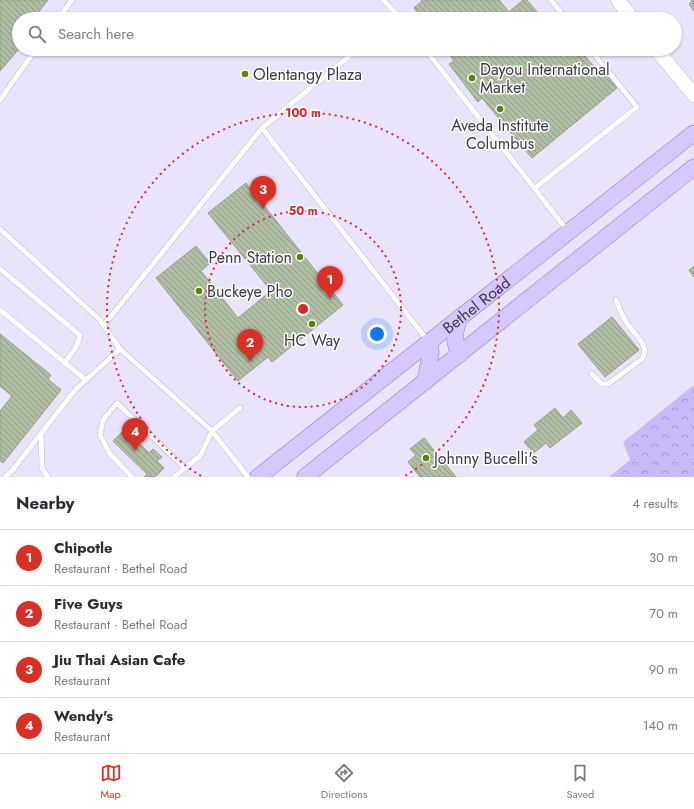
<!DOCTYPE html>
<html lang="en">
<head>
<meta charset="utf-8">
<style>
  :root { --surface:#fff; --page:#f7f7f7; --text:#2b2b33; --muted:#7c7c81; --line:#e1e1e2; --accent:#d93025 }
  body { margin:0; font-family:Jost,sans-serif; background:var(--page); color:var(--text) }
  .you { position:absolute; left:377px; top:334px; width:14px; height:14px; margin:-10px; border:3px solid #fff; border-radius:50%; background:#1a73e8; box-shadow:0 0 0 6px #1a73e833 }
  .badge { display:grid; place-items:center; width:26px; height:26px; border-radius:50%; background:var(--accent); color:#fff; font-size:13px; font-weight:700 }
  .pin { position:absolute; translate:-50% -33px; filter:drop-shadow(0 1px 2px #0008) }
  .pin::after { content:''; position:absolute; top:21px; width:14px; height:12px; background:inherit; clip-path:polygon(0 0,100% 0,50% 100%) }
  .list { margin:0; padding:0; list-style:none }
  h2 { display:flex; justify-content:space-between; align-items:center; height:52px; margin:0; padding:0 16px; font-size:17px }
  h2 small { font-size:13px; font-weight:400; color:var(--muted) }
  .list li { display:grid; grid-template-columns:26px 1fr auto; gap:12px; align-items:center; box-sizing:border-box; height:56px; padding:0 16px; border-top:1px solid var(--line) }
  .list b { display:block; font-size:15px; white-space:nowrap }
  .list p { margin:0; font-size:13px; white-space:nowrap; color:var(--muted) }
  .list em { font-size:13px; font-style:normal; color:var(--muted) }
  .icon { flex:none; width:22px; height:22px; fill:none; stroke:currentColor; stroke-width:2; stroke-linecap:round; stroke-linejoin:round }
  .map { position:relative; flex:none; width:694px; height:477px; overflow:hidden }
  .search { position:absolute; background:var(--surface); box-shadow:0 1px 3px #0004; left:12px; right:12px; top:12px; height:44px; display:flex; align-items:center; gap:10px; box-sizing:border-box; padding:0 14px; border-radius:22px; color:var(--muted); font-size:15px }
  .sheet { height:276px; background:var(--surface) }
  nav { display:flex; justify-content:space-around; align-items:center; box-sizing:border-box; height:56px; border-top:1px solid var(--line); background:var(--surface); font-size:11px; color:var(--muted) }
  nav a { display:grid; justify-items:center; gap:2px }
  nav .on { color:var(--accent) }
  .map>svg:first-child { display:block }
  .forest { fill:url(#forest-crowns) }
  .building { fill:url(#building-back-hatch); stroke:#93a186 }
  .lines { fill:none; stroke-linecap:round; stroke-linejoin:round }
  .lane-casing { stroke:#bcb6d2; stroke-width:6 }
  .secondary-casing { stroke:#bcb6d2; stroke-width:15 }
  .primary-casing { stroke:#8e7ebc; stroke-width:17 }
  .lane { stroke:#fff; stroke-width:5 }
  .secondary { stroke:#fff; stroke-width:14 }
  .primary { stroke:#d6c8fe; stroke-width:16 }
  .ring { fill:none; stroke:#d62828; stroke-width:2; stroke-dasharray:2 4 }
  .poi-dot { fill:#58840e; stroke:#fff; stroke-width:1.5 }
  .labels { text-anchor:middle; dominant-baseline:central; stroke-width:3; stroke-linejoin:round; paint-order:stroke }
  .poi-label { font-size:16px; fill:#3b3844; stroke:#fff; text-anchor:start }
  .street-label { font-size:16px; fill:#3b3844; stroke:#fff }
  .centre { fill:#d62828; stroke:#fff; stroke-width:2 }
  .ring-label { font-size:12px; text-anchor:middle; font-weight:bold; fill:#d62828; stroke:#fff; stroke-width:3; stroke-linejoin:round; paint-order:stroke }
</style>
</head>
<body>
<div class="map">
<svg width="694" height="477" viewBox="0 0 694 477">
  <defs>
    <pattern id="forest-crowns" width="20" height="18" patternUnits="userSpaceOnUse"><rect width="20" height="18" fill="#c8baf7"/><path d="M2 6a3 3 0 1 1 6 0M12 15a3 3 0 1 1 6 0" fill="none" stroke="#a498ca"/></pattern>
    <pattern id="building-back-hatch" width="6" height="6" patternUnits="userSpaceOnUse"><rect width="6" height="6" fill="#b0bea3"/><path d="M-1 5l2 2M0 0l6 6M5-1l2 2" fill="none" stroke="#909b86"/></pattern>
  </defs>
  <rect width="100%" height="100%" fill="#e9e4fc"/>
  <path class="forest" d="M694 385V477H609L630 460 623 442Z"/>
  <path class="building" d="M0 0H48L33 19H19V49L0 71Z
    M421 0H499L509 12 523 0H527L543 19H422L414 8 422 1Z
    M691 0H694V11L689 4 692 1Z
    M445 49H579L601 75 605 73 617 88 532 158 482 98 478 102 449 64 454 61Z
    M246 183 343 305 272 362 268 357 238 381 156 278 196 246 210 263 201 271 238 318 271 291 208 213Z
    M694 266V277L689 270Z
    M612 317 639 350 605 377 578 344Z
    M0 334 51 375 48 379 61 390 3 463 0 461V411L12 396 0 386Z
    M555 408 563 418 571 410 582 423 550 448 546 443 534 453 524 442 538 430 534 425Z
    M125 429 149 453 153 449 162 457 157 461 164 468 155 477H144L147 474 113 441Z
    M424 438 456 477H420L408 462 416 455 410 449Z"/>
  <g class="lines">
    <g class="lane-casing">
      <path id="lane" d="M383 0 399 16 395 19
        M551 0 566 19
        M58 19 72 0
        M425 49 567 230
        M0 100 36 49
        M262 128 428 341
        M535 188 637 107 590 49
        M0 229 99 319 120 349 212 431 248 477
        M0 269 75 331 80 335C79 346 71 354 64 363
        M0 310 86 380
        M104 325 262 128 358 49
        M592 374 602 384H608L642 359C651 345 633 334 627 323 622 316 619 308 616 300
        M41 433 42 468 48 477
        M5 477 11 472 75 390 120 349
        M132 477 110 454 100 435 103 420 117 403 185 468
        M174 477 200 456 212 431 240 408"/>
    </g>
    <g class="secondary-casing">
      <path id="secondary" d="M618 0 632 19
        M656 49 694 95"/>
    </g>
    <g class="primary-casing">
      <g id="primary">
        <path d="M459 355C453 338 454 334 460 317"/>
        <path d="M425 382 431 352 429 342"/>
        <path id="s1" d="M258 477 694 133"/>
        <path d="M305 477 694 167"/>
      </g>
    </g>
    <use href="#lane" class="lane"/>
    <use href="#secondary" class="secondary"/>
    <use href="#primary" class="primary"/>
  </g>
  <g class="ring">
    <circle cx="303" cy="309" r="98"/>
    <path d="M201 476A196 196 0 1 1 405 476"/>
  </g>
  <g class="poi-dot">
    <circle cx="245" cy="74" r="4"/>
    <circle cx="472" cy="78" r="4"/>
    <circle cx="500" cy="109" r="4"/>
    <circle cx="300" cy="257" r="4"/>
    <circle cx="199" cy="291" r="4"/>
    <circle cx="312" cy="324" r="4"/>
    <circle cx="426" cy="458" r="4"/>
  </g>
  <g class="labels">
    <g class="poi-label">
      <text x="480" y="69">Dayou International<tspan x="480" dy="18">Market</tspan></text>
      <text x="253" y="74">Olentangy Plaza</text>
      <text x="500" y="125" text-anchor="middle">Aveda Institute<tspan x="500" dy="18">Columbus</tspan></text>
      <text x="292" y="257" text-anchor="end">Penn Station</text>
      <text x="207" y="291">Buckeye Pho</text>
      <text x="312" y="340" text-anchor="middle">HC Way</text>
      <text x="434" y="458">Johnny Bucelli's</text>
    </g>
    <g class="street-label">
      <text stroke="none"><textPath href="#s1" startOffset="278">Bethel Road</textPath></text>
    </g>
  </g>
  <circle cx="303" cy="309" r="6" class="centre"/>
  <g class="ring-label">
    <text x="303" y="117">100 m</text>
    <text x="303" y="215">50 m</text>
  </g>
</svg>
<div class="you"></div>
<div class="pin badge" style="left:330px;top:299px">1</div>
<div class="pin badge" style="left:250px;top:362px">2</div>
<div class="pin badge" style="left:263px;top:209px">3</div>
<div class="pin badge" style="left:135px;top:451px">4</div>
<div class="search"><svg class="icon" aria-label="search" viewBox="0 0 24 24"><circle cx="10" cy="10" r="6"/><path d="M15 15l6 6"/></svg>Search here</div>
</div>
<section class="sheet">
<h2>Nearby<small>4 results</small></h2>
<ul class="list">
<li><span class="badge">1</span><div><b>Chipotle</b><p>Restaurant · Bethel Road</p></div><em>30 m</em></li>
<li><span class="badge">2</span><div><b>Five Guys</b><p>Restaurant · Bethel Road</p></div><em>70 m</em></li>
<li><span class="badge">3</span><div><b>Jiu Thai Asian Cafe</b><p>Restaurant</p></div><em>90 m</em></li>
<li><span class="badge">4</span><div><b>Wendy's</b><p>Restaurant</p></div><em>140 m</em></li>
</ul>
</section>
<nav>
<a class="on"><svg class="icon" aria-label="map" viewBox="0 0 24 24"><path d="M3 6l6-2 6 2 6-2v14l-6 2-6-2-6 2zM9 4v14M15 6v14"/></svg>Map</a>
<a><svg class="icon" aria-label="directions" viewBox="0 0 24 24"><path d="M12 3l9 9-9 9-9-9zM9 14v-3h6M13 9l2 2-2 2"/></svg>Directions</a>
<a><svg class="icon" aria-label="saved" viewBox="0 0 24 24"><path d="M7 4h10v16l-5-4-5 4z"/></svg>Saved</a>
</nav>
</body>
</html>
